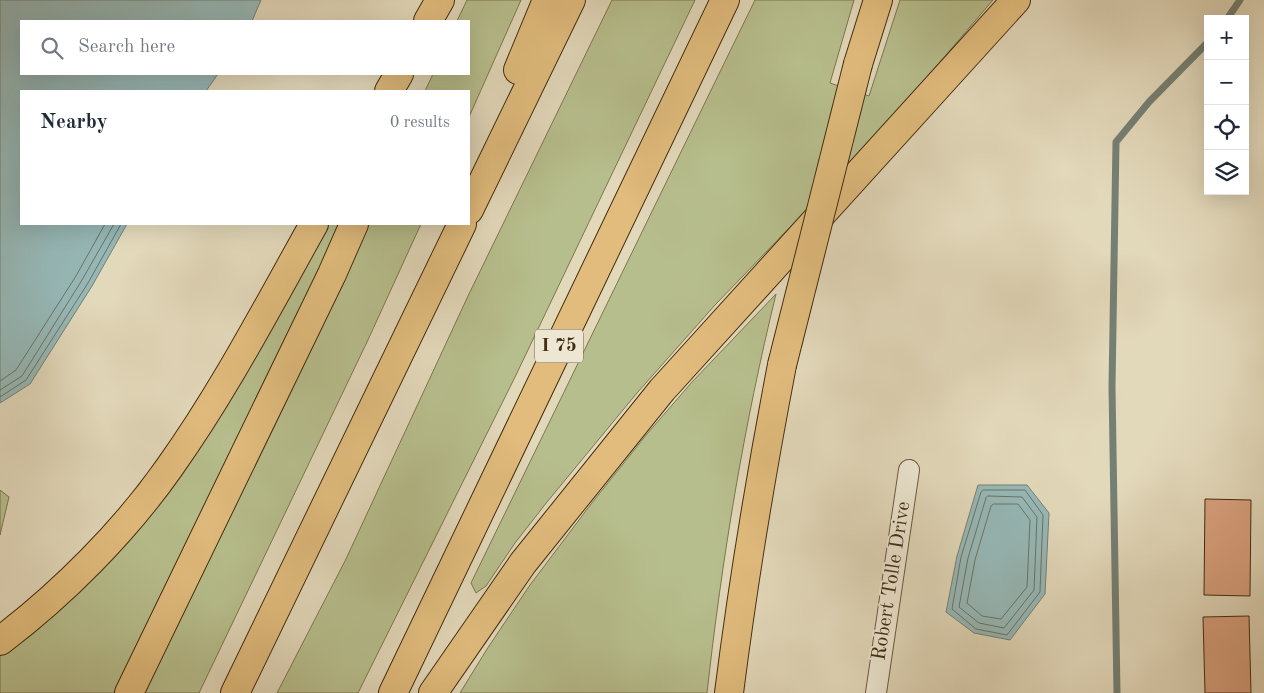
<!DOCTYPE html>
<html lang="en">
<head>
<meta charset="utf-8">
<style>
  :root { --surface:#fff; --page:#f6f6f7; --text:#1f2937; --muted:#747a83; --line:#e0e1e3 }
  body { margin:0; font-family:"Old Standard TT",serif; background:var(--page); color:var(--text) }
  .controls { position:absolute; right:15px; top:15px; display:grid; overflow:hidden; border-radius:0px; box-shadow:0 5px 20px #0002 }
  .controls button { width:45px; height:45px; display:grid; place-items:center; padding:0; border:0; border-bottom:1px solid var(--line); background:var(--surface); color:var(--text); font:25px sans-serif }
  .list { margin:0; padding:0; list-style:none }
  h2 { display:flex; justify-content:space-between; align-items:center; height:65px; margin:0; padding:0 20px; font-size:21px }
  h2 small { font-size:16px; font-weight:400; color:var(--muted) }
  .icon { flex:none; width:28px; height:28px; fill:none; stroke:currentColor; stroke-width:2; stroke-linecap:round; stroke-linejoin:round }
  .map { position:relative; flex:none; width:1264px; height:693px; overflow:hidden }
  .search { position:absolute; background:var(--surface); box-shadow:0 5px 20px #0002; left:20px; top:20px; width:450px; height:55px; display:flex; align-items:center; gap:12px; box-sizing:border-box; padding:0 18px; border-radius:0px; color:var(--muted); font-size:19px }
  .panel { position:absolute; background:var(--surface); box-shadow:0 5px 20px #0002; left:20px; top:90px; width:450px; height:135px; border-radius:0px }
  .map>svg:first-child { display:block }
  .green { fill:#b7be8d; stroke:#7d764e }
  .water { fill:#96b8b7; stroke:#758074 }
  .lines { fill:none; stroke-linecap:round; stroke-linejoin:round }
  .shore { stroke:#6c7264; stroke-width:1 }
  .stream { stroke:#758074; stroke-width:7 }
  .building { fill:#d8a07d; stroke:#432d10 }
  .minor-casing { stroke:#6b583a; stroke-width:22 }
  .motorway-casing { stroke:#432d10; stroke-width:30 }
  .minor { stroke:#ece6d2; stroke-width:20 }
  .motorway { stroke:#e1bc7d; stroke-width:28 }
  .motorway-bridge-casing { stroke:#432d10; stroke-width:30; stroke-linecap:butt }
  .motorway-bridge { stroke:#e1bc7d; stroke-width:28 }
  .labels { text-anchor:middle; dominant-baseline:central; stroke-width:4; stroke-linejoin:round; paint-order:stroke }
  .shield { fill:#ece6d2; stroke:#76644a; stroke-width:1 }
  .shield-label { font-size:19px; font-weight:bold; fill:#432d10 }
  .street-label { font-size:20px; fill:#432d10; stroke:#ece6d2 }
</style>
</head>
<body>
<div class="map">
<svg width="1264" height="693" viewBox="0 0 1264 693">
  <rect width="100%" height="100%" fill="#e2d8ba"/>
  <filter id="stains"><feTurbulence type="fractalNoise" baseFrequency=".004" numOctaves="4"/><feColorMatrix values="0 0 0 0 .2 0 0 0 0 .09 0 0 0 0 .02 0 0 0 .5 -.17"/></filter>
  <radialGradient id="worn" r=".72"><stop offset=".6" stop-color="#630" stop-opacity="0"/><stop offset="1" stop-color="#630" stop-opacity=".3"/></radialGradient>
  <path class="green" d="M467 0H521L469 117V91H425L433 74H469V21H457Z
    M612 0H695L516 375 358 693H277L346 559 468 296Z
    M755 0H854L830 83 869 96 900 0H993L868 146 715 305 637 393 547 502 515 543 486 586 476 593 471 583Z
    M325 224H342L114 693H0V652L70 593Z
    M364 224H421L367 342 199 693H138Z
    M776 294C744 425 722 558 707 693H460L487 649 530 585 591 504 647 434 692 382Z
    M0 490 9 497 0 535Z"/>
  <path class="water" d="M0 0H261L252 21H21V74H218L206 91H21V224H127L92 286 30 384 0 403Z
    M978 485H1027L1049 513 1045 594 1010 640 974 633 946 612 957 556Z"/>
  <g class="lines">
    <path class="shore" d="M0 381 16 370 76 276 105 224
      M0 390 22 376 82 280 114 224
      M0 397 26 380 88 283 121 224
      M984 490H1025L1043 515 1040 592 1007 635 976 629 952 609 961 557 981 492Z
      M988 496 1022 497 1037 517 1034 590 1004 628 979 623 959 607 968 558 986 498Z
      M994 504H1018L1030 520 1027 587 1001 619 982 616 967 603 975 560 991 506Z"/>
    <path class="stream" d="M1227 19 1240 0
      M1117 693 1112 387 1116 142 1149 102 1208 42"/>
  </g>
  <path class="building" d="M1205 499 1251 500 1250 596 1204 595Z
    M1249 616 1251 693H1205L1203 617Z"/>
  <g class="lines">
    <g class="minor-casing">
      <path id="minor" d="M876 693 909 470"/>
    </g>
    <g class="motorway-casing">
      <path id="motorway" d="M428 21 440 0
        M858 64 878 0
        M518 70 547 0
        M389 91 399 74
        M469 210 571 0
        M0 641C62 594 124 532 169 468 224 391 268 306 314 224
        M129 693 332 274 354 224
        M235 693 462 224
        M393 693 725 0
        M433 693 523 563 662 390 1016 0
        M729 693C743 583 761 474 782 365"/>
    </g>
    <use href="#minor" class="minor"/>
    <use href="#motorway" class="motorway"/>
    <g class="motorway-bridge-casing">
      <path id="motorway-bridge" d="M782 365 858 64"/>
    </g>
    <use href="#motorway-bridge" class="motorway-bridge"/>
  </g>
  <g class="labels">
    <rect class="shield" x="535" y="329.5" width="48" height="33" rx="4"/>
    <g class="shield-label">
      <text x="559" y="346">I 75</text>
    </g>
    <g class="street-label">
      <text transform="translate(892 581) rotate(-81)">Robert Tolle Drive</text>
    </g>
  </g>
  <rect width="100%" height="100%" filter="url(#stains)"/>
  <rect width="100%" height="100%" fill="url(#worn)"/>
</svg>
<div class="controls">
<button>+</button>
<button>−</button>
<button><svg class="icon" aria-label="locate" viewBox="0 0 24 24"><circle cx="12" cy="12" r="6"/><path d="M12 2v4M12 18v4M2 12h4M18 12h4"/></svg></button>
<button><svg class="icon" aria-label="layers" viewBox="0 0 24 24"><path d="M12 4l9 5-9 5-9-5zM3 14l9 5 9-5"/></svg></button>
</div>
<div class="search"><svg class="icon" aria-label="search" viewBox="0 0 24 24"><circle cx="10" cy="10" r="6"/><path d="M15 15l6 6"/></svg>Search here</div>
<section class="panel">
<h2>Nearby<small>0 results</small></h2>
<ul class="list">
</ul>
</section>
</div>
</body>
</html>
